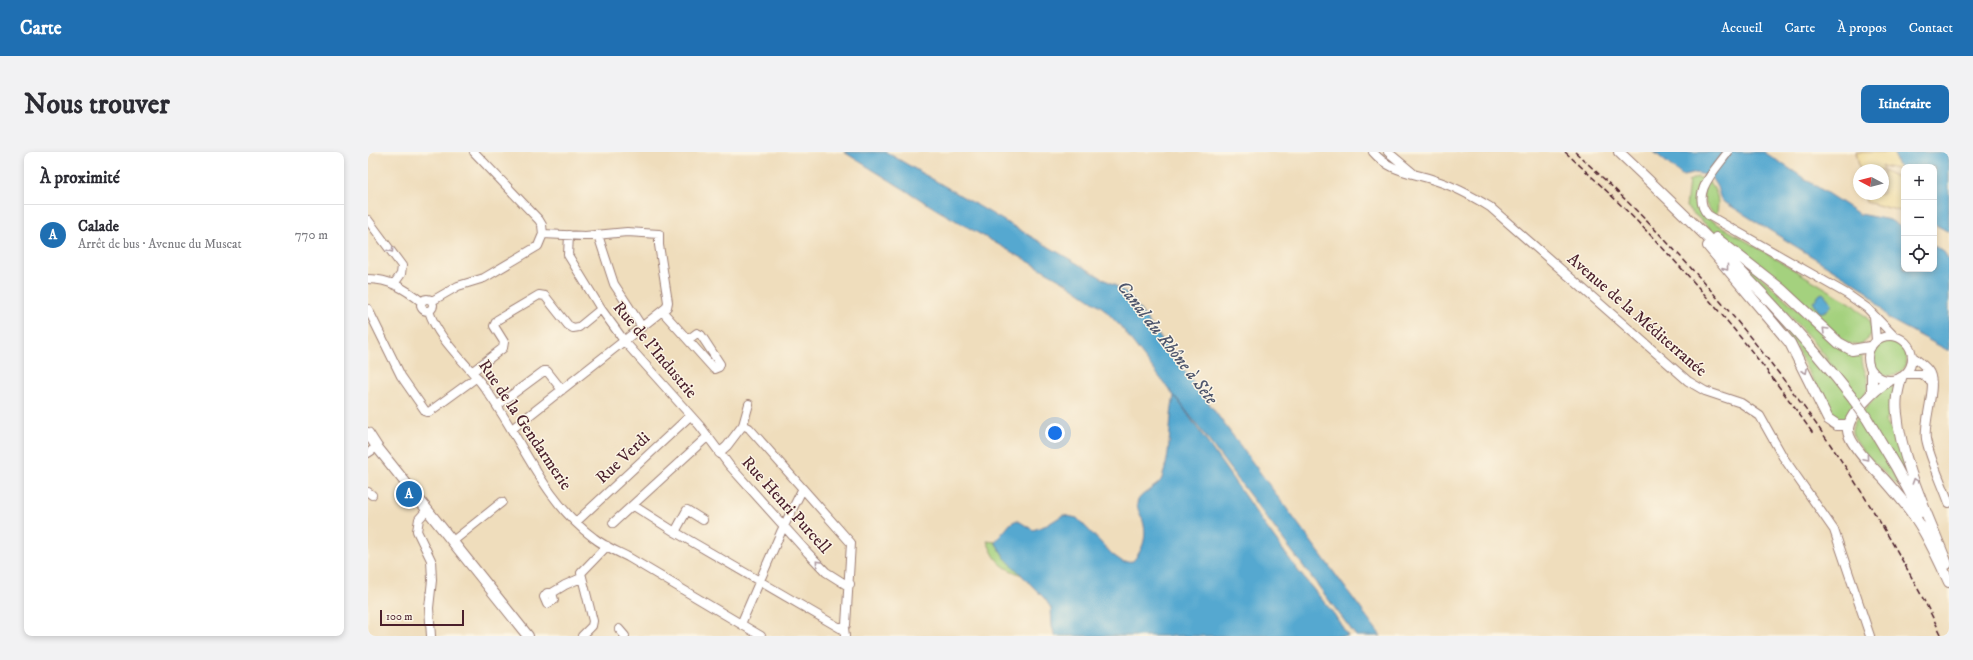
<!DOCTYPE html>
<html lang="fr">
<head>
<meta charset="utf-8">
<style>
  :root { --surface:#fff; --page:#f2f2f3; --text:#2b2b33; --muted:#7c7c81; --line:#e1e1e2; --accent:#1f6fb2 }
  body { margin:0; font-family:"IM FELL DW Pica",serif; background:var(--page); color:var(--text) }
  .controls { position:absolute; right:12px; top:12px; display:grid; overflow:hidden; border-radius:8px; box-shadow:0 2px 6px #0003 }
  .controls button { width:36px; height:36px; display:grid; place-items:center; padding:0; border:0; border-bottom:1px solid var(--line); background:var(--surface); color:var(--text); font:20px sans-serif }
  .compass { position:absolute; left:1485px; top:12px; width:36px; height:36px; border-radius:50%; background:var(--surface); box-shadow:0 2px 6px #0003; rotate:277deg }
  .scale { position:absolute; left:12px; bottom:10px; width:84px; box-sizing:border-box; padding-left:4px; border:2px solid #4a1f2b; border-top:0; font-size:11px; line-height:14px; white-space:nowrap; color:#4a1f2b; -webkit-text-stroke:3px #fcf5e5; paint-order:stroke }
  .you { position:absolute; left:687px; top:281px; width:14px; height:14px; margin:-10px; border:3px solid #fff; border-radius:50%; background:#1a73e8; box-shadow:0 0 0 6px #1a73e833 }
  .badge { display:grid; place-items:center; width:26px; height:26px; border-radius:50%; background:var(--accent); color:#fff; font-size:13px; font-weight:700 }
  .pin { position:absolute; translate:-50% -50%; border:2px solid #fff; box-shadow:0 1px 4px #0006 }
  .list { margin:0; padding:0; list-style:none }
  h2 { display:flex; justify-content:space-between; align-items:center; height:52px; margin:0; padding:0 16px; font-size:17px }
  h2 small { font-size:13px; font-weight:400; color:var(--muted) }
  .list li { display:grid; grid-template-columns:26px 1fr auto; gap:12px; align-items:center; box-sizing:border-box; height:60px; padding:0 16px; border-top:1px solid var(--line) }
  .list b { display:block; font-size:15px; white-space:nowrap }
  .list p { margin:0; font-size:13px; white-space:nowrap; color:var(--muted) }
  .list em { font-size:13px; font-style:normal; color:var(--muted) }
  .icon { flex:none; width:22px; height:22px; fill:none; stroke:currentColor; stroke-width:2; stroke-linecap:round; stroke-linejoin:round }
  .map { position:relative; flex:none; width:1581px; height:484px; overflow:hidden; border-radius:8px }
  header { display:flex; align-items:center; gap:24px; box-sizing:border-box; height:56px; padding:0 20px; background:var(--accent); color:#fff }
  header strong { font-size:19px }
  nav { display:flex; gap:22px; margin-inline-start:auto; font-size:14px }
  .intro { display:flex; align-items:center; justify-content:space-between; box-sizing:border-box; height:96px; padding:0 24px }
  h1 { margin:0; font-size:28px }
  .button { padding:10px 18px; border-radius:8px; background:var(--accent); color:#fff; font-size:14px; font-weight:700 }
  main { display:flex; gap:24px; padding:0 24px }
  aside { flex:1; background:var(--surface); border-radius:8px; box-shadow:0 2px 6px #0003 }
  .map>svg:first-child { display:block }
  .green { fill:#a4d17e; stroke:#777854 }
  .sand { fill:#eeda9e; stroke:#9c7c64 }
  .water { fill:#55a8d0; stroke:#50647e }
  .lines { fill:none; stroke-linecap:round; stroke-linejoin:round }
  .minor-casing { stroke:#9c7e74; stroke-width:10 }
  .major-casing { stroke:#9c7e74; stroke-width:12 }
  .minor { stroke:#fff; stroke-width:8 }
  .major { stroke:#fff; stroke-width:10 }
  .rail { stroke:#4a1f2b; stroke-width:1.5; stroke-dasharray:6 3; stroke-linecap:butt }
  .major-bridge-casing { stroke:#9c7e74; stroke-width:12; stroke-linecap:butt }
  .major-bridge { stroke:#fff; stroke-width:10 }
  .oneway { stroke:#ae9aa0 }
  .labels { text-anchor:middle; dominant-baseline:central; stroke-width:3; stroke-linejoin:round; paint-order:stroke }
  .street-label { font-size:17px; fill:#4a1f2b; stroke:#fcf5e5 }
  .water-label { font-size:18px; font-style:italic; fill:#4e566d; stroke:#fcf5e5 }
</style>
</head>
<body>
<header>
<strong>Carte</strong>
<nav><a>Accueil</a><a>Carte</a><a>À propos</a><a>Contact</a></nav>
</header>
<div class="intro"><h1>Nous trouver</h1><a class="button">Itinéraire</a></div>
<main>
<aside>
<h2>À proximité<small></small></h2>
<ul class="list">
<li><span class="badge">A</span><div><b>Calade</b><p>Arrêt de bus · Avenue du Muscat</p></div><em>770 m</em></li>
</ul>
</aside>
<div class="map">
<svg width="1581" height="484" viewBox="0 0 1581 484">
  <rect width="100%" height="100%" fill="#fcf5e5"/>
  <filter id="ink" filterUnits="userSpaceOnUse"><feTurbulence type="fractalNoise" baseFrequency=".025" numOctaves="2"/><feDisplacementMap in="SourceGraphic" scale="8" xChannelSelector="R" yChannelSelector="G"/><feConvolveMatrix kernelMatrix="1 2 1 2 8 2 1 2 1" color-interpolation-filters="sRGB"/></filter>
  <filter id="wash" filterUnits="userSpaceOnUse"><feTurbulence type="fractalNoise" baseFrequency=".012" numOctaves="4" result="noise"/><feDisplacementMap in="SourceGraphic" scale="16" xChannelSelector="R" yChannelSelector="G"/><feGaussianBlur stdDeviation="0.9" result="paint"/><feColorMatrix in="noise" values="0 0 0 0 0 0 0 0 0 0 0 0 0 0 0 0 0 1.4 0 .05"/><feComposite in="paint" operator="in"/></filter>
  <g filter="url(#wash)">
    <rect width="100%" height="100%" fill="#efddbc"/>
    <path class="green" d="M1329 25C1348 29 1353 47 1348 64 1337 56 1336 45 1333 32 1327 44 1328 54 1336 64L1484 152 1501 168 1505 180C1499 192 1487 197 1476 189L1434 149 1344 78 1318 55 1321 29Z
      M1356 106 1468 218 1445 189 1372 111 1374 108 1474 198 1494 201C1493 211 1496 216 1499 225 1505 240 1486 257 1478 269L1474 270 1463 264 1428 195Z
      M1503 206a18 18 0 1 1 36 0a18 18 0 1 1-36 0Z
      M1527 233 1526 265H1520L1517 268 1529 286 1548 339 1507 289 1531 332 1530 334 1528 332C1518 322 1482 290 1484 278 1486 268 1493 262 1499 255 1512 242 1508 237 1527 233Z
      M619 389 627 390 637 406 654 423C632 415 628 410 619 389Z"/>
    <path class="sand" d="M1488 0H1526L1529 12 1533 18 1514 14 1515 18H1492Z
      M1515 18 1536 29V55L1532 59 1498 50 1496 42H1515Z"/>
    <path class="water" d="M476 0H518L753 137 763 146 1013 484H988L807 244 896 372 931 420 966 462 980 484H687L684 475 683 456 677 447 637 406 627 390 643 371 649 368 665 378 679 373 695 363 709 366 745 403 755 410 765 409C776 396 780 383 774 366 772 362 769 356 769 352 769 342 791 335 794 326 804 300 800 270 806 244L753 175 735 156 695 129 571 59Z
      M1286 0H1396L1491 62 1522 68 1536 77V117H1566V94L1576 100 1581 108V199L1521 167 1498 138 1353 48 1349 35 1343 25 1329 21 1315 24Z
      M1526 0H1581V80L1566 72V15H1536V19L1533 18 1529 12Z
      M1455 141 1464 151C1462 156 1458 161 1451 160L1445 150 1452 142Z"/>
  </g>
  <g filter="url(#ink)">
    <g class="lines">
      <g class="minor-casing">
        <path id="minor" d="M1005 0C1022 20 1043 20 1066 28 1086 34 1104 44 1122 55L1320 229 1337 239 1373 251 1392 264 1415 305 1466 378 1502 484
          M1020 0 1045 21
          M1360 0C1348 17 1321 42 1340 63L1479 142 1499 156 1526 184
          M0 68 34 114 33 122 26 132
          M201 83 200 103 233 157 257 190 332 274 361 313 440 401 458 420 477 432H482
          M230 83 246 132 274 175
          M0 127C22 127 37 137 54 150
          M53 153a6 6 0 1 1 12 0a6 6 0 1 1-12 0Z
          M64 149 90 134 116 126 170 94 175 82 174 73 171 68 106 0
          M0 157 33 224 58 260H61L109 225
          M61 159C70 188 99 211 116 235 152 283 175 349 226 386 236 394 248 399 260 405L393 484
          M294 159 346 217 351 215 352 212 333 183 329 181 321 187
          M1506 164 1508 188
          M1500 206a22 22 0 1 1 44 0a22 22 0 1 1-44 0Z
          M1544 204C1549 208 1556 213 1560 218 1571 231 1555 268 1558 287 1562 307 1574 331 1581 351
          M105 219 135 196 136 190 126 174 129 168 171 143 177 144 200 173 205 176 211 175 233 157
          M1538 222H1554L1564 230
          M130 253 176 219H179L194 238
          M375 273 381 252
          M144 277 299 155 300 150 291 93V82L259 80 217 84 175 82
          M0 301 9 295
          M0 340 4 343
          M266 354 307 380 472 476 478 473 483 391 381 276 375 273 359 294 351 301
          M59 358 51 367 49 379 63 408 64 428 61 456 63 484
          M208 370 322 264
          M245 371 339 285
          M307 380 319 358 335 368
          M85 389 134 350
          M184 441 186 448 179 452 176 445 179 441H184L197 433 213 426
          M373 472 413 380 434 338
          M476 476 477 484
          M251 477 257 484
          M214 484 224 474 225 469 213 421 239 394"/>
      </g>
      <g class="major-casing">
        <path id="major" d="M1251 0C1334 79 1416 158 1486 248
          M1348 86 1413 137 1471 191 1484 198 1502 195
          M1340 94 1422 191 1460 267 1469 273H1480
          M1504 220V240
          M1533 226C1530 238 1527 249 1529 262 1533 309 1562 368 1579 412
          M1521 229C1508 236 1479 263 1480 279 1481 292 1506 317 1516 327 1530 343 1545 360 1555 378 1565 395 1573 413 1581 430
          M1498 265 1528 315 1552 360
          M0 281 9 295 160 484"/>
      </g>
      <use href="#minor" class="minor"/>
      <use href="#major" class="major"/>
      <path class="rail" d="M1197 0C1291 85 1374 180 1446 283
        M1207 0C1357 136 1485 302 1574 484"/>
      <g class="major-bridge-casing">
        <path id="major-bridge" d="M1486 248 1498 265"/>
      </g>
      <use href="#major-bridge" class="major-bridge"/>
    </g>
    <defs><path id="oneway-chevron" d="M-2-3.5L2.5 0L-2 3.5" fill="none" stroke-width="1.6" stroke-linecap="round" stroke-linejoin="round"/></defs>
    <g class="oneway">
      <use href="#oneway-chevron" transform="translate(23 98) rotate(55)"/>
      <use href="#oneway-chevron" transform="translate(1358 116) rotate(51)"/>
      <use href="#oneway-chevron" transform="translate(1457 178) rotate(-135)"/>
      <use href="#oneway-chevron" transform="translate(1437 219) rotate(63)"/>
      <use href="#oneway-chevron" transform="translate(1498 306) rotate(50)"/>
      <use href="#oneway-chevron" transform="translate(1547 329) rotate(-108)"/>
      <use href="#oneway-chevron" transform="translate(450 411) rotate(-133)"/>
    </g>
  </g>
  <g class="labels">
    <g class="street-label">
      <text transform="translate(1269 163) rotate(41)">Avenue de la Méditerranée</text>
      <text transform="translate(287 198) rotate(50)">Rue de l'Industrie</text>
      <text transform="translate(157 273) rotate(56)">Rue de la Gendarmerie</text>
      <text transform="translate(255 306) rotate(-43)">Rue Verdi</text>
      <text transform="translate(418 353) rotate(48)">Rue Henri Purcell</text>
    </g>
    <g class="water-label">
      <text transform="translate(799 191) rotate(52)">Canal du Rhône à Sète</text>
    </g>
  </g>
</svg>
<div class="controls">
<button>+</button>
<button>−</button>
<button><svg class="icon" aria-label="locate" viewBox="0 0 24 24"><circle cx="12" cy="12" r="6"/><path d="M12 2v4M12 18v4M2 12h4M18 12h4"/></svg></button>
</div>
<svg class="compass" viewBox="-18 -18 36 36"><path d="M0-13l5 13h-10z" fill="#e53935"/><path d="M0 13l5-13h-10z" fill="#7c7c81"/></svg>
<div class="scale">100 m</div>
<div class="you"></div>
<div class="pin badge" style="left:41px;top:342px">A</div>
</div>
</main>
</body>
</html>
